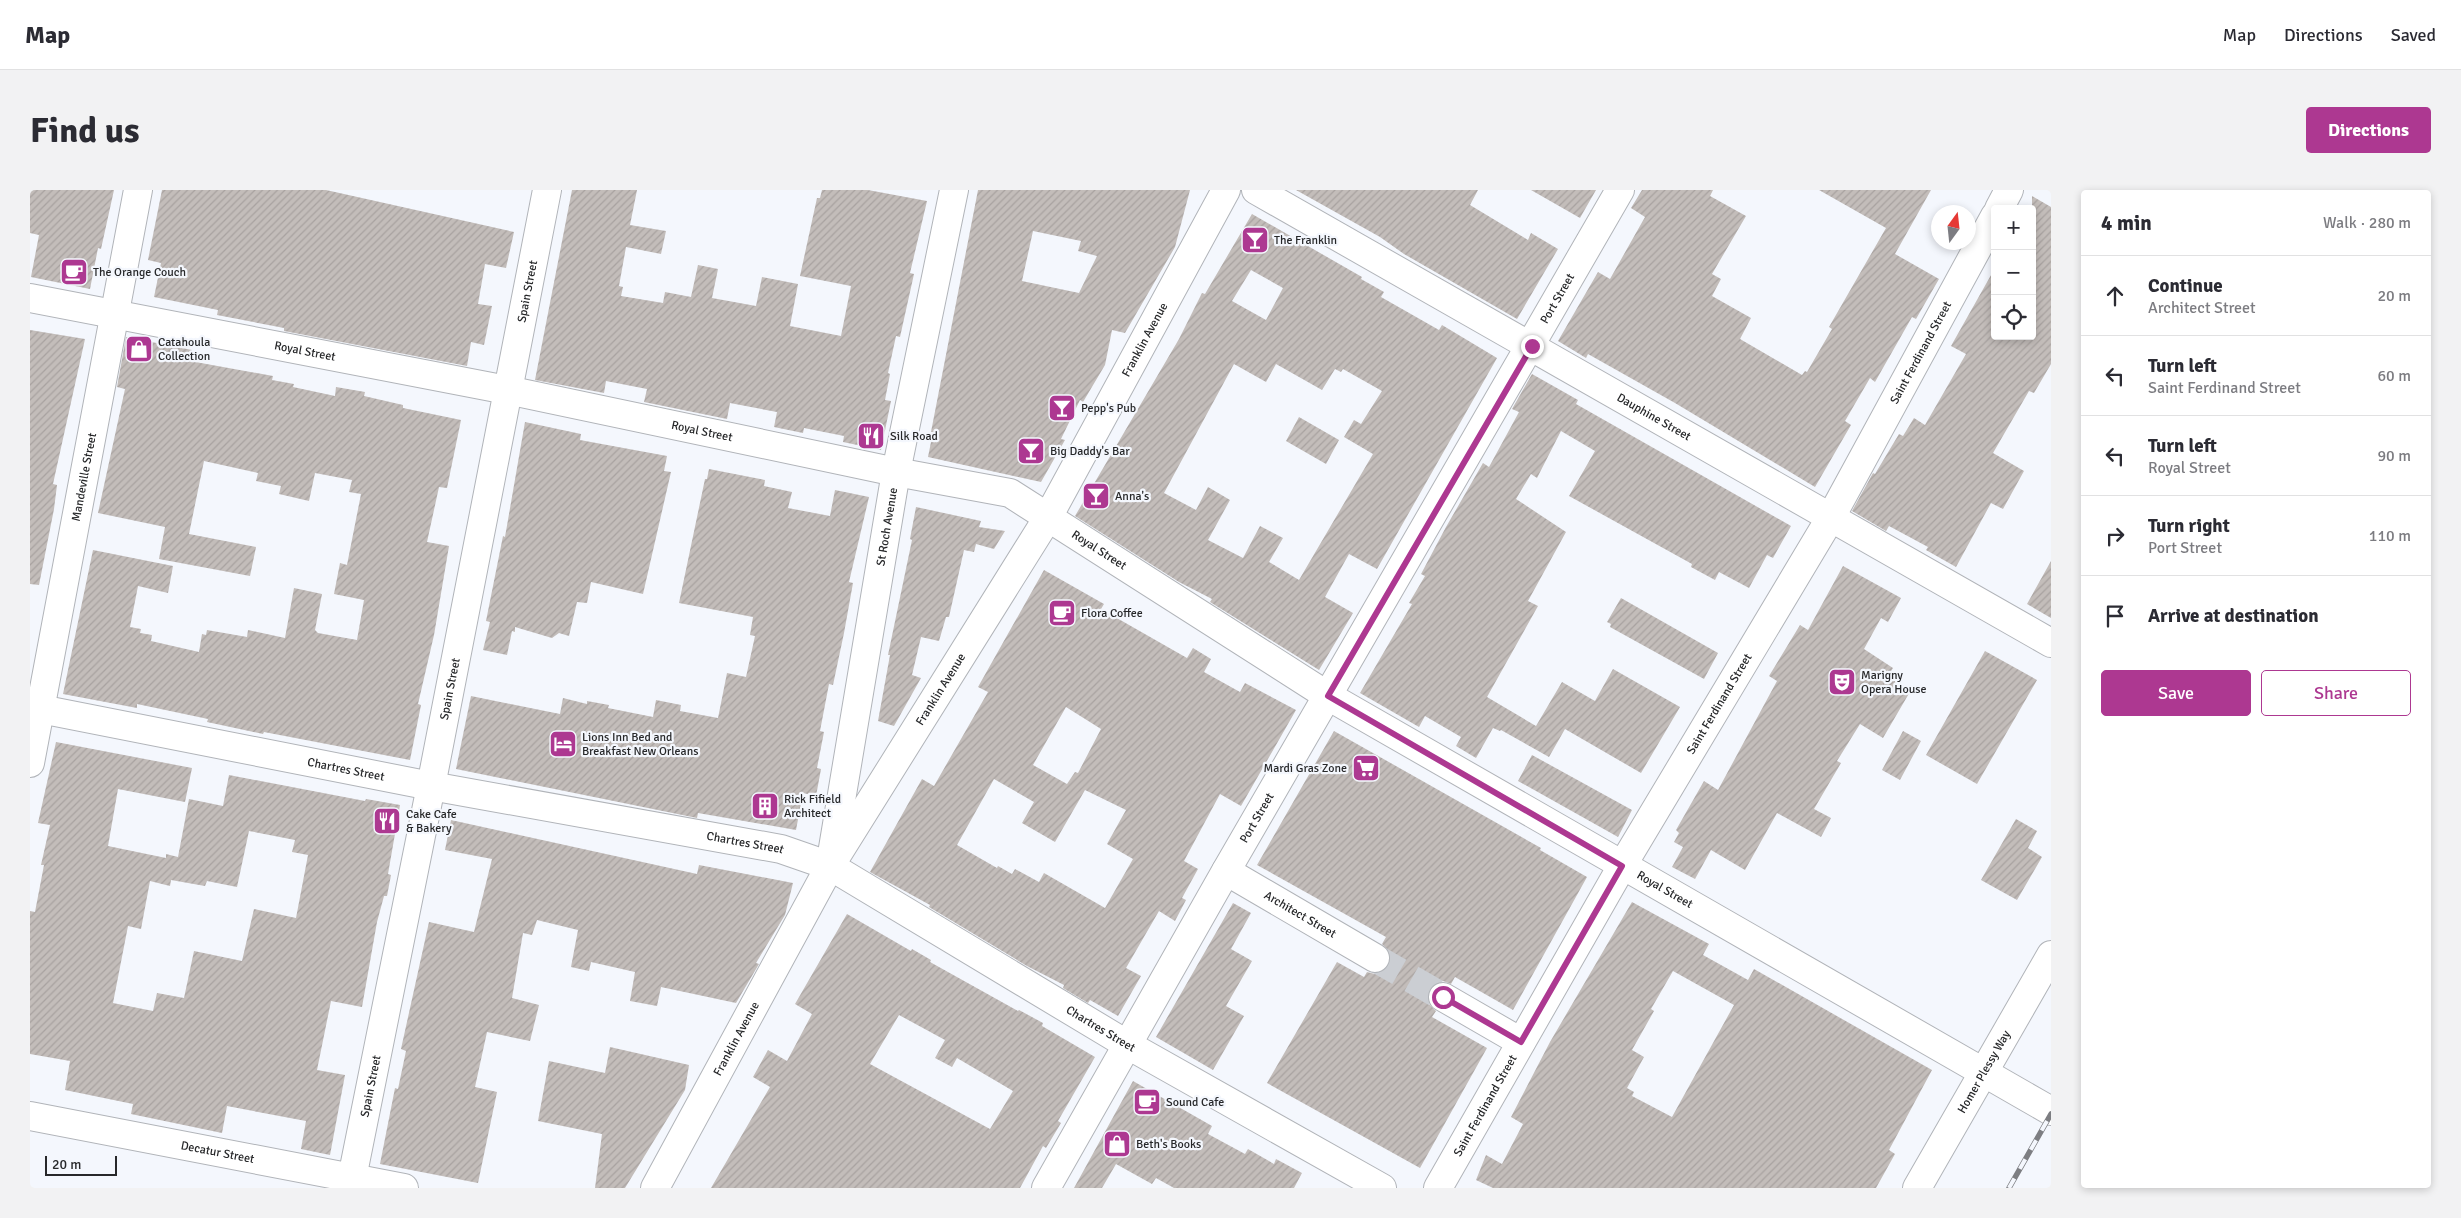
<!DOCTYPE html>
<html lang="en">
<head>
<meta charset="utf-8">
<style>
  :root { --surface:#fff; --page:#f2f2f3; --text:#2b2b33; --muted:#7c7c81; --line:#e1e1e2; --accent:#ad3891 }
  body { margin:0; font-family:Signika,sans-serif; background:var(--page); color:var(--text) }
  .controls { position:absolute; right:15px; top:15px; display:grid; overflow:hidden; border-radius:5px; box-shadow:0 2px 8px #0003 }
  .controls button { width:45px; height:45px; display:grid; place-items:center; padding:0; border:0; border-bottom:1px solid var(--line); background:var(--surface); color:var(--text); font:25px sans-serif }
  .compass { position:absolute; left:1901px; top:15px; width:45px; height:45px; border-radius:50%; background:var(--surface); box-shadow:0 2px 8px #0003; rotate:15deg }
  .scale { position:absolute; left:15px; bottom:12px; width:72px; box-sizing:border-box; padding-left:5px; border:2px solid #27282a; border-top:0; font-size:14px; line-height:18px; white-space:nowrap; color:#27282a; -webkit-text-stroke:4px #f4f7fd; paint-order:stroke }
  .stop { position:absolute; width:15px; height:15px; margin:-11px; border:4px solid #ad3891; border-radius:50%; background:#fff }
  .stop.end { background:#ad3891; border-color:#fff; box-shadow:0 1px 5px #0008 }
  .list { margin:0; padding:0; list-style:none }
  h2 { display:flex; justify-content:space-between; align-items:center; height:65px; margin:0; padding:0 20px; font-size:21px }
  h2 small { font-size:16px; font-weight:400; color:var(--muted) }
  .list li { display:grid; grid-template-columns:32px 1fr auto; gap:15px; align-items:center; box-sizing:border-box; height:80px; padding:0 20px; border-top:1px solid var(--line) }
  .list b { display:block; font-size:19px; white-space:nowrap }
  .list p { margin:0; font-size:16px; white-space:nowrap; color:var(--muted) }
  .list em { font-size:16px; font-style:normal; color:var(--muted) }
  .actions { display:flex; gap:10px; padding:15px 20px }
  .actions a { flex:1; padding:11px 0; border:1px solid var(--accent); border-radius:5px; text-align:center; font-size:18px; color:var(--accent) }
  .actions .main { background:var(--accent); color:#fff }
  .icon { flex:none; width:28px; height:28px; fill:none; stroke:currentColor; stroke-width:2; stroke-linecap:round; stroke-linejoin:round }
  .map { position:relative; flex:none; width:2021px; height:998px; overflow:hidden; border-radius:5px }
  header { display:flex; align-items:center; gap:30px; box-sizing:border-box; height:70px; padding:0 25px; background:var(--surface); border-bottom:1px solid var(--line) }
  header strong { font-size:24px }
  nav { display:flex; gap:28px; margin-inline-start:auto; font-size:18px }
  .intro { display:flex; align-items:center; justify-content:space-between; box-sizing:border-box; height:120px; padding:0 30px }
  h1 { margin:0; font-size:35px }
  .button { padding:12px 22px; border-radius:5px; background:var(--accent); color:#fff; font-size:18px; font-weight:700 }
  main { display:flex; gap:30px; padding:0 30px }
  aside { flex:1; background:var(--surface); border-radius:5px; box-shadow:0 2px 8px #0003 }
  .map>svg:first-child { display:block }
  .building { fill:url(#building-hatch); fill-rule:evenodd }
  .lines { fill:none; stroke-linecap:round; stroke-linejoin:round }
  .minor-tunnel { stroke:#cbced3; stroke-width:28; stroke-dasharray:28 14; stroke-linecap:butt }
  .minor-casing { stroke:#b1b4b9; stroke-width:30 }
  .tertiary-casing { stroke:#b1b4b9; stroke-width:30 }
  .minor { stroke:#fff; stroke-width:28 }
  .tertiary { stroke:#fff; stroke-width:28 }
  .rail-casing { stroke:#7d7e82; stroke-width:5.5 }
  .rail { stroke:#f4f7fd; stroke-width:4; stroke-dasharray:11; stroke-linecap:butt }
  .route { stroke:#ad3891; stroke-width:6 }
  .labels { text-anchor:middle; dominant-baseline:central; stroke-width:4.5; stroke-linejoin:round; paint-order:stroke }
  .poi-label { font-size:12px; fill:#27282a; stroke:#f4f7fd; text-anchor:start }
  .street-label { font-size:12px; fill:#27282a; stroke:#f4f7fd }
</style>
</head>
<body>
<header>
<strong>Map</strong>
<nav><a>Map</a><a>Directions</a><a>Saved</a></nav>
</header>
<div class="intro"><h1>Find us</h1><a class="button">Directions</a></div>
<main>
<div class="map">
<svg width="2021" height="998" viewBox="0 0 2021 998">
  <defs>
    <pattern id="building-hatch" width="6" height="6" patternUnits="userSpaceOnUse" patternTransform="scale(1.25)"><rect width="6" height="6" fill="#c3bdba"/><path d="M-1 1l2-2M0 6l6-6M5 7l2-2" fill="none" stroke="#a8a2a0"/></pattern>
  </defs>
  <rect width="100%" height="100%" fill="#f4f7fd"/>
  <path class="building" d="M0 0H84L71 59 68 58 60 99 1 87 9 45 0 43Z
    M132 0H296L484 42 476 78 455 74 448 114 462 116 454 155 441 152 437 176 254 141V138L187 125 188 120 124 107 131 73 118 70Z
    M542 0H607L600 35 636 41 631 64 596 57 589 96 593 97 591 106 633 113 635 102 661 107 668 75 688 79 682 108 726 116 732 87 768 94 760 136 811 146 821 96 770 86 787 8H790L792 0H838L897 11 880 83 884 84 870 147 866 146 858 183 860 184 855 210 861 211 851 260 813 252 814 246 774 238 773 243 744 237 747 222 700 213 697 229 614 212 617 199 576 191 574 203 505 190Z
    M948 0H1160L1145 57 1095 143 1082 140 1075 175 1053 212 1050 210 1031 249 1035 250 1011 292 898 267 903 242H901ZM1003 41 1051 51 1048 61 1067 66 1049 103 992 91Z
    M1266 0H1448L1440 15 1498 50 1501 43 1528 59 1487 129 1374 64 1350 47Z
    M1501 0H1566L1550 28Z
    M1612 0H1683L1680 6 1716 26 1682 84 1691 89 1682 106 1721 128 1710 149 1772 185 1775 181 1777 182 1802 139 1799 137 1856 38 1789 0H1901L1865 64 1909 89 1886 129 1882 127 1845 192 1840 188 1815 231 1821 235 1785 297 1645 213 1558 164 1556 168 1528 151 1568 82 1580 89 1615 27 1601 18Z
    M2002 6 2021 17V174L2004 203 1999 201 1963 263 1994 281 1973 319 1961 313 1926 377 1896 360 1898 357 1859 336 1856 341 1822 321 1843 283 1845 284 1869 244 1873 246 1884 228 1895 235 1936 164 1921 156 1965 78V146H2002Z
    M1222 24 1332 87 1331 89 1354 102 1351 107 1409 140 1412 135 1467 168 1347 379 1319 364 1295 407 1323 423 1289 480 1180 412 1182 409 1149 392 1045 326 1149 149 1172 103 1175 104ZM1221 80 1253 98 1236 130 1202 111ZM1204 174 1236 192 1246 174 1292 200 1305 179 1311 182 1313 179 1352 201 1331 234 1324 230 1314 247 1343 264 1269 390 1239 372 1253 348 1230 336 1213 368 1178 350 1200 310 1178 297 1166 320 1134 303Z
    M0 140 55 149 23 294 27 295 24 319 9 395 0 394Z
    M96 147 162 160 160 171 243 186 242 190 264 194 263 197 305 206 306 197 335 202 334 206 373 215V218L431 230 417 298 409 297 397 352 419 356 404 445 388 514 391 515 380 570 234 542 233 544 177 532 178 529 107 514V518L33 504 63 360 143 376 138 403 108 396 100 437 111 439 110 443 122 445 121 451 169 462 172 444 176 445 177 440 217 447 218 440 255 448 264 398 292 404 285 440 288 443 327 450 334 410 304 404 310 373 317 375 331 304 319 302 322 290 285 283 279 311 249 304 251 296 226 291 228 283 174 271 159 344 226 357 220 386 129 369 135 337 68 323 95 199 87 197Z
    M1502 184 1548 210 1546 214 1761 336 1743 368 1737 365 1719 398 1689 382 1685 390 1661 377 1662 374 1539 306 1565 261 1531 241 1507 288 1501 284 1486 309 1536 342 1498 411 1508 416 1457 507 1506 536 1532 492 1565 511 1583 479 1650 517 1611 583 1535 539 1519 567 1471 540 1470 541 1463 538 1446 568 1426 556 1431 547 1395 526 1389 537 1330 503 1382 414 1379 413 1395 386 1391 384 1416 337 1453 273 1459 277 1489 222 1482 219Z
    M1269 227 1309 250 1296 274 1256 251Z
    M495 232 551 244 550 250 637 266 634 281 641 282 613 404 561 392 557 413 547 412 539 446 529 443 522 448 485 437V442L482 441 477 465 453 460 460 432 456 431 473 346 475 347Z
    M679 279 735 290 734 296 762 302 758 318 800 326 805 300 839 307 819 392 823 393 814 443 803 495 799 494 790 541 794 542 787 578 791 579 786 606 773 603 766 640 668 623 667 628 426 579 441 506 530 524 533 508 557 514V511L579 515 578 518 623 527 626 510 651 515 650 521 688 528 697 483 716 487 725 446 720 445 723 427 649 413 675 289H677Z
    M886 317 951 331 949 337 975 341 964 359 946 354 944 362 934 360 919 427H916L909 451 891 447 882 485 891 488 864 536 848 531 860 465H858L882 350 880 349Z
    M2021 371V428L1997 414Z
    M1813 376 1871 408 1858 432 1851 428 1834 459 1863 478 1858 486 1881 500 1853 548 1830 534 1807 571 1811 573 1784 619 1801 628 1791 647 1747 623 1715 680 1681 660 1665 689 1642 677 1653 657 1644 652 1649 643 1646 640 1674 591 1688 600 1747 491 1739 486 1770 435 1778 440Z
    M1014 380 1074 414 1071 419 1157 468 1163 458 1181 469 1174 482 1210 502 1215 493 1266 520 1211 616 1190 604 1154 671 1168 679 1152 708 1156 710 1145 731 1129 721 1096 778 1111 786 1088 826 1060 810 1058 813 1033 798 1034 795 997 776 899 717 900 715 840 682 892 589 904 596 958 502 948 497ZM1036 517 1071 539 1048 583 1045 582 1037 594 1003 575ZM964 589 1004 612 992 633 1025 652 1055 600 1096 620 1077 654 1103 669 1075 718 1014 683 1009 692 985 679 982 684 968 676 967 678 927 655Z
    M1591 408 1688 463 1674 489 1580 437 1581 434 1577 432Z
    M1955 461 2007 490 1947 594 1896 565Z
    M1304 541 1511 658 1510 660 1557 687 1483 820 1425 787 1421 794 1413 791 1406 793 1399 800 1397 807 1399 814 1406 821 1402 827 1457 858 1390 978 1237 893 1307 772 1334 787 1337 782 1345 784 1353 781 1359 775 1361 769 1358 760 1352 754 1356 747 1227 675Z
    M1873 541 1891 551 1870 590 1852 580Z
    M26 552 162 578 155 612 88 599 78 656 136 668V664L148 667 159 609 193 616 199 585 335 611 336 609 370 615 358 684 361 685 357 706H354L347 732 332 817 301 811 287 880 315 885 300 965 271 959 276 931 197 916 192 943 101 924 103 914 35 900 40 871 0 864V721L5 722 14 675H11L20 635 8 633ZM219 641 265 650 262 662 278 665 266 728 224 719 212 771 164 761 154 808 127 803 123 821 83 813 98 736 111 739 120 691 140 696 141 690 175 696 177 691 207 697Z
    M1502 565 1602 620 1588 647 1488 591Z
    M1986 629 2007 641 1998 658 2012 667 1987 710 1951 690Z
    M421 630 667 684 669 675 763 693 755 725 726 773 729 774 706 813 631 797 627 816 600 811 605 782 561 772 559 781 541 777 548 740 507 730 502 745 493 743 482 808 509 815 500 851 457 842 445 897 467 902 448 993 350 974 365 898 368 899 376 861 371 859 399 732 444 742 462 669 415 660Z
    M1602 712 1679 754 1673 765 1718 790 1724 779 1902 880 1859 960 1865 964 1846 998H1463L1446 990 1456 965 1472 974 1493 934 1481 927 1520 852ZM1643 781 1704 815 1642 927 1602 906 1604 902 1597 898 1614 867 1602 860 1624 821 1621 819Z
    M1203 713 1221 723 1201 759 1222 771 1196 816 1214 826 1183 880 1126 847Z
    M817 724 881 761 882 759 901 770 900 772 988 821 989 820 1013 833 1012 836 1065 867 1028 931 1031 933 1016 958 1013 956 990 998H681L740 897 723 887 738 860 757 871 782 824 765 814ZM869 825 915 850 905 868 922 877 927 868 983 901 960 939 840 874Z
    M580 857 659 875 655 900 595 998H565L572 944 508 931 519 871 575 883Z
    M1103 891 1182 936 1178 944 1215 964 1218 959 1244 974 1246 969 1272 983 1264 998H1144L1126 988 1122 994 1086 974 1072 998H1044Z"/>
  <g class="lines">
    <path class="minor-tunnel" d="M1345 768 1413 807"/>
    <g class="minor-casing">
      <g id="minor">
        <path id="s1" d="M1226 0 2021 453"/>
        <path d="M1969 19 1979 0"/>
        <path id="s2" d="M0 108 477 200 866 282 980 303 1298 506 2021 921"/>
        <path id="s3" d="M0 517 401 596 751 659 800 676 1098 855 1352 998"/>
        <path id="s4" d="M0 573 108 0"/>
        <path id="s5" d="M800 676 866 282 924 0"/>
        <path id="s6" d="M1196 681 1345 768"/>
        <path d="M1413 807 1491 852"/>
        <path id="s7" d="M0 926 374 998"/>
        <path id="s8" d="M320 998 401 596 517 0"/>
        <path id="s9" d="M1016 998 1196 681 1590 0"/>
        <path id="s10" d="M1408 998 1592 676 1801 327 1965 26"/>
        <path id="s11" d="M1887 998 2021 765"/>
      </g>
    </g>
    <g class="tertiary-casing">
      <g id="tertiary">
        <path id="s12" d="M625 998 800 676 1017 329 1196 0"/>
      </g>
    </g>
    <use href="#minor" class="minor"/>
    <use href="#tertiary" class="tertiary"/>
    <g class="rail-casing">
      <path id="rail" d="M1979 998 2021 924"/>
    </g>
    <use href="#rail" class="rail"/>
  </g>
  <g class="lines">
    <path class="route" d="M1413 807 1491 852 1592 676 1298 506 1502 156"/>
  </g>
  <defs>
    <g id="bar-square" transform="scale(1.4375)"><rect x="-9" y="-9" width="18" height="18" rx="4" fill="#ad3891" stroke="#f4f7fd"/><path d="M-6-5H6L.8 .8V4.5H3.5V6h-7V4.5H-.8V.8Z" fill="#fff"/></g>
    <g id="cafe-square" transform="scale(1.4375)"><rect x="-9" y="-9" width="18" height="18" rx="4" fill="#ad3891" stroke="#f4f7fd"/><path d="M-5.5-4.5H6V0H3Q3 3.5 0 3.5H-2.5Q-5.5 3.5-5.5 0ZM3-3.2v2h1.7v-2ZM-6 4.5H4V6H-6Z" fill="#fff"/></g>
    <g id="shop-square" transform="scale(1.4375)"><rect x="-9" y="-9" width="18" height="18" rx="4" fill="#ad3891" stroke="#f4f7fd"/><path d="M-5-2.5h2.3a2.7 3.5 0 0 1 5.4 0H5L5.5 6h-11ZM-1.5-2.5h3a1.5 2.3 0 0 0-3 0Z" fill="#fff"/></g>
    <g id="restaurant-square" transform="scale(1.4375)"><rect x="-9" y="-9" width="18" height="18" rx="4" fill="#ad3891" stroke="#f4f7fd"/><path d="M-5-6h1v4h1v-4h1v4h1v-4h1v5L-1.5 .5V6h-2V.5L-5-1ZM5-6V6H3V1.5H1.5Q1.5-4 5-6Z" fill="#fff"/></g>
    <g id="theatre-square" transform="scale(1.4375)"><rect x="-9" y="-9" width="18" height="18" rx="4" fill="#ad3891" stroke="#f4f7fd"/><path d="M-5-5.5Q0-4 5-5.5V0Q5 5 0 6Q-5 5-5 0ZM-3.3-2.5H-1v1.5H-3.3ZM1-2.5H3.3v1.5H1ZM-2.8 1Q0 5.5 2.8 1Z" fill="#fff"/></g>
    <g id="hotel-square" transform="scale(1.4375)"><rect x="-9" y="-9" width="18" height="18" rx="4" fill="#ad3891" stroke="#f4f7fd"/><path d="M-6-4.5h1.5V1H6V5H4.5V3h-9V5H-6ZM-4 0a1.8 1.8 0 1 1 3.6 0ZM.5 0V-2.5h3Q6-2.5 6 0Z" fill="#fff"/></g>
    <g id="supermarket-square" transform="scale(1.4375)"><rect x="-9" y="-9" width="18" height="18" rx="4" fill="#ad3891" stroke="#f4f7fd"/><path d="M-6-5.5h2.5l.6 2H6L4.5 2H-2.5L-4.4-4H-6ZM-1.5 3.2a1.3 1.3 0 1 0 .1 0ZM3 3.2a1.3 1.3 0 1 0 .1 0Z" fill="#fff"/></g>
    <g id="building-square" transform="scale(1.4375)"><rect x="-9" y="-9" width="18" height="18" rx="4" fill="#ad3891" stroke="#f4f7fd"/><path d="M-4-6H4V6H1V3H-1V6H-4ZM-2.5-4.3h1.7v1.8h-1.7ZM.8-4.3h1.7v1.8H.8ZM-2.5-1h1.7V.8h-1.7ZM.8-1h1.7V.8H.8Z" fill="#fff"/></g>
  </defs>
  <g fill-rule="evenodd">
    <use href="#bar-square" x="1225" y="50"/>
    <use href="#cafe-square" x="44" y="82"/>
    <use href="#shop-square" x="109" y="159"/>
    <use href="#bar-square" x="1032" y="218"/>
    <use href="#restaurant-square" x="841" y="246"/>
    <use href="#bar-square" x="1001" y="261"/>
    <use href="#bar-square" x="1066" y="306"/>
    <use href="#cafe-square" x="1032" y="423"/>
    <use href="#theatre-square" x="1812" y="492"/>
    <use href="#hotel-square" x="533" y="554"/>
    <use href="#supermarket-square" x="1336" y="578"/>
    <use href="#building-square" x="735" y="616"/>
    <use href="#restaurant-square" x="357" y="631"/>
    <use href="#cafe-square" x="1117" y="912"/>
    <use href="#shop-square" x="1087" y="954"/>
  </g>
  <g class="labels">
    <g class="poi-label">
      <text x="1244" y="50">The Franklin</text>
      <text x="63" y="82">The Orange Couch</text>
      <text x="128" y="152">Catahoula<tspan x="128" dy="14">Collection</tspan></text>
      <text x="1051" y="218">Pepp's Pub</text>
      <text x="860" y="246">Silk Road</text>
      <text x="1020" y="261">Big Daddy's Bar</text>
      <text x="1085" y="306">Anna's</text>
      <text x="1051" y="423">Flora Coffee</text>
      <text x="1831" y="485">Marigny<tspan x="1831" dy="14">Opera House</tspan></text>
      <text x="552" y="547">Lions Inn Bed and<tspan x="552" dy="14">Breakfast New Orleans</tspan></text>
      <text x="1317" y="578" text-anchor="end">Mardi Gras Zone</text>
      <text x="754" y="609">Rick Fifield<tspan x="754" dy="14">Architect</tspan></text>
      <text x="376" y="624">Cake Cafe<tspan x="376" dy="14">&amp; Bakery</tspan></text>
      <text x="1136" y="912">Sound Cafe</text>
      <text x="1106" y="954">Beth's Books</text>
    </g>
    <g class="street-label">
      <text stroke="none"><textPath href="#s8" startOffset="914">Spain Street</textPath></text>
      <text stroke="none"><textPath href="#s9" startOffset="1026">Port Street</textPath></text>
      <text stroke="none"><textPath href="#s12" startOffset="980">Franklin Avenue</textPath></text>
      <text stroke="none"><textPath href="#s2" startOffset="280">Royal Street</textPath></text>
      <text stroke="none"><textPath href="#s10" startOffset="965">Saint Ferdinand Street</textPath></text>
      <text stroke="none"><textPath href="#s1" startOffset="458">Dauphine Street</textPath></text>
      <text stroke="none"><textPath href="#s2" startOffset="685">Royal Street</textPath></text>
      <text stroke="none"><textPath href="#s4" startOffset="291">Mandeville Street</textPath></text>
      <text stroke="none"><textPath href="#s5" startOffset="344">St Roch Avenue</textPath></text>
      <text stroke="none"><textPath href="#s2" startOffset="1105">Royal Street</textPath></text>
      <text stroke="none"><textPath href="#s8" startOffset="509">Spain Street</textPath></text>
      <text stroke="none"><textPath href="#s12" startOffset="575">Franklin Avenue</textPath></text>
      <text stroke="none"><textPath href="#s10" startOffset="560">Saint Ferdinand Street</textPath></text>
      <text stroke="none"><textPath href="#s3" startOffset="322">Chartres Street</textPath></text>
      <text stroke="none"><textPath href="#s9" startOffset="426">Port Street</textPath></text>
      <text stroke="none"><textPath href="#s3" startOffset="728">Chartres Street</textPath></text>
      <text stroke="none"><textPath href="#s2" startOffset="1765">Royal Street</textPath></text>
      <text stroke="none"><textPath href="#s6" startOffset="86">Architect Street</textPath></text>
      <text stroke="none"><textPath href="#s3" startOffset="1132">Chartres Street</textPath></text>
      <text stroke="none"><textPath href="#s12" startOffset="170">Franklin Avenue</textPath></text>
      <text stroke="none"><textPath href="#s11" startOffset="134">Homer Plessy Way</textPath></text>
      <text stroke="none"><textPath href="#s8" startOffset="104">Spain Street</textPath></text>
      <text stroke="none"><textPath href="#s10" startOffset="95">Saint Ferdinand Street</textPath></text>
      <text stroke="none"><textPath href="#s7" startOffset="191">Decatur Street</textPath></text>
    </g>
  </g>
</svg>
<div class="controls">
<button>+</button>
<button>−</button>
<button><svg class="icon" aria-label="locate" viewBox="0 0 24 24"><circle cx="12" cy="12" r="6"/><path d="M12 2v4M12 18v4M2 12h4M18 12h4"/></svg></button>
</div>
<svg class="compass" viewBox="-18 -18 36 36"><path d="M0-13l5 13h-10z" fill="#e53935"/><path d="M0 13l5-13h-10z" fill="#7c7c81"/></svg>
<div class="scale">20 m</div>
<div class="stop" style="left:1413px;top:807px"></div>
<div class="stop end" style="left:1502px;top:156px"></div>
</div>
<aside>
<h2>4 min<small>Walk · 280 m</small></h2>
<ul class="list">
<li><svg class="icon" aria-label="ahead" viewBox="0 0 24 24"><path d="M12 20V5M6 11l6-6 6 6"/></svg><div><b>Continue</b><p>Architect Street</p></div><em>20 m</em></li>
<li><svg class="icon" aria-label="left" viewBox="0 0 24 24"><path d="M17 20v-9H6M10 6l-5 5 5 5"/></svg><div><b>Turn left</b><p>Saint Ferdinand Street</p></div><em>60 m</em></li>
<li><svg class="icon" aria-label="left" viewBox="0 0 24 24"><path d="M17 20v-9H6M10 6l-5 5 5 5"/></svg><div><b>Turn left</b><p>Royal Street</p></div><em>90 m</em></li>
<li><svg class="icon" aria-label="right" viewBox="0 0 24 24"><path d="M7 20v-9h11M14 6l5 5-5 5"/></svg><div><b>Turn right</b><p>Port Street</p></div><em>110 m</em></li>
<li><svg class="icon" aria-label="arrive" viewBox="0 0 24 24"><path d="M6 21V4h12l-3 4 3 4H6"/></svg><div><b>Arrive at destination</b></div></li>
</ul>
<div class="actions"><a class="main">Save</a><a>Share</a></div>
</aside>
</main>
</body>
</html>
